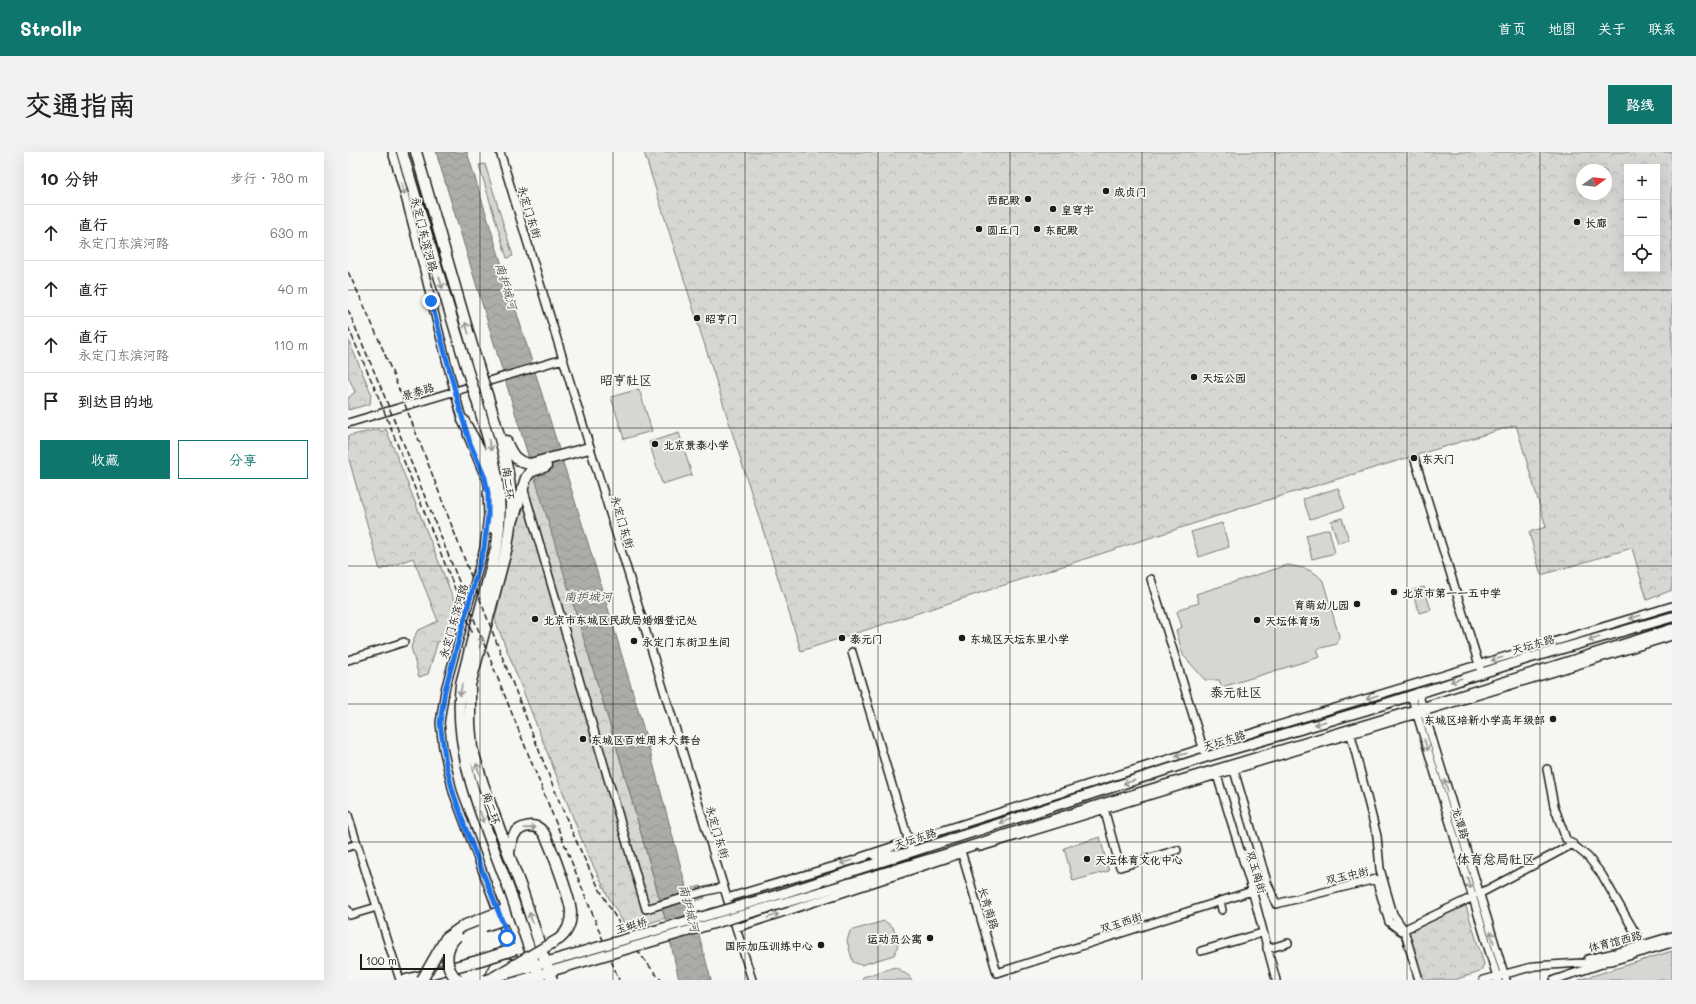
<!DOCTYPE html>
<html lang="zh">
<head>
<meta charset="utf-8">
<style>
  :root { --surface:#fff; --page:#f2f2f2; --text:#222; --muted:#767676; --line:#e0e0e0; --accent:#0f766e }
  body { margin:0; font-family:Mali,"LXGW WenKai TC",sans-serif; background:var(--page); color:var(--text) }
  .controls { position:absolute; right:12px; top:12px; display:grid; overflow:hidden; border-radius:0px; box-shadow:0 4px 16px #0002 }
  .controls button { width:36px; height:36px; display:grid; place-items:center; padding:0; border:0; border-bottom:1px solid var(--line); background:var(--surface); color:var(--text); font:20px sans-serif }
  .compass { position:absolute; left:1228px; top:12px; width:36px; height:36px; border-radius:50%; background:var(--surface); box-shadow:0 4px 16px #0002; rotate:75deg }
  .scale { position:absolute; left:12px; bottom:10px; width:85px; box-sizing:border-box; padding-left:4px; border:2px solid #1c1c1c; border-top:0; font-size:11px; line-height:14px; white-space:nowrap; color:#1c1c1c; -webkit-text-stroke:3px #f6f6f2; paint-order:stroke }
  .stop { position:absolute; width:12px; height:12px; margin:-9px; border:3px solid #1a73e8; border-radius:50%; background:#fff }
  .stop.end { background:#1a73e8; border-color:#fff; box-shadow:0 1px 4px #0008 }
  .list { margin:0; padding:0; list-style:none }
  h2 { display:flex; justify-content:space-between; align-items:center; height:52px; margin:0; padding:0 16px; font-size:17px }
  h2 small { font-size:13px; font-weight:400; color:var(--muted) }
  .list li { display:grid; grid-template-columns:26px 1fr auto; gap:12px; align-items:center; box-sizing:border-box; height:56px; padding:0 16px; border-top:1px solid var(--line) }
  .list b { display:block; font-size:15px; white-space:nowrap }
  .list p { margin:0; font-size:13px; white-space:nowrap; color:var(--muted) }
  .list em { font-size:13px; font-style:normal; color:var(--muted) }
  .actions { display:flex; gap:8px; padding:12px 16px }
  .actions a { flex:1; padding:9px 0; border:1px solid var(--accent); border-radius:0px; text-align:center; font-size:14px; color:var(--accent) }
  .actions .main { background:var(--accent); color:#fff }
  .icon { flex:none; width:22px; height:22px; fill:none; stroke:currentColor; stroke-width:2; stroke-linecap:round; stroke-linejoin:round }
  .map { position:relative; flex:none; width:1324px; height:828px; overflow:hidden; border-radius:0px }
  header { display:flex; align-items:center; gap:24px; box-sizing:border-box; height:56px; padding:0 20px; background:var(--accent); color:#fff }
  header strong { font-size:19px }
  nav { display:flex; gap:22px; margin-inline-start:auto; font-size:14px }
  .intro { display:flex; align-items:center; justify-content:space-between; box-sizing:border-box; height:96px; padding:0 24px }
  h1 { margin:0; font-size:28px }
  .button { padding:10px 18px; border-radius:0px; background:var(--accent); color:#fff; font-size:14px; font-weight:700 }
  main { display:flex; gap:24px; padding:0 24px }
  aside { flex:1; background:var(--surface); border-radius:0px; box-shadow:0 4px 16px #0002 }
  .map>svg:first-child { display:block }
  .grass { fill:#d6d6d2; stroke:#797977 }
  .park { fill:url(#park-crowns); stroke:#797977; fill-rule:evenodd }
  .water { fill:url(#water-waves); stroke:#727271 }
  .lines { fill:none; stroke-linecap:round; stroke-linejoin:round }
  .minor-casing { stroke:#1c1c1c; stroke-width:10 }
  .major-casing { stroke:#1c1c1c; stroke-width:12 }
  .highway-casing { stroke:#1c1c1c; stroke-width:13 }
  .minor { stroke:#f6f6f2; stroke-width:7 }
  .major { stroke:#f6f6f2; stroke-width:9 }
  .highway { stroke:#f6f6f2; stroke-width:10 }
  .rail { stroke:#1c1c1c; stroke-width:1.5; stroke-dasharray:6 3; stroke-linecap:butt }
  .major-bridge-casing { stroke:#1c1c1c; stroke-width:12; stroke-linecap:butt }
  .highway-bridge-casing { stroke:#1c1c1c; stroke-width:13; stroke-linecap:butt }
  .major-bridge { stroke:#f6f6f2; stroke-width:9 }
  .highway-bridge { stroke:#f6f6f2; stroke-width:10 }
  .oneway { stroke:#949492 }
  .route { stroke:#1a73e8; stroke-width:5 }
  .grid { fill:none; stroke:#1c1c1c; stroke-width:1; stroke-opacity:0.55 }
  .poi-dot { fill:#1c1c1c; stroke:#f6f6f2; stroke-width:1.5 }
  .labels { text-anchor:middle; dominant-baseline:central; stroke-width:3.5; stroke-linejoin:round; paint-order:stroke }
  .poi-label { font-size:11px; font-weight:bold; fill:#1c1c1c; stroke:#f6f6f2; text-anchor:start }
  .street-label { font-size:11px; fill:#1c1c1c; stroke:#f6f6f2 }
  .water-label { font-size:12px; font-style:italic; fill:#565654; stroke:#f6f6f2 }
  .quarter-label { font-size:13px; fill:#1c1c1c; stroke:#f6f6f2 }
</style>
</head>
<body>
<header>
<strong>Strollr</strong>
<nav><a>首页</a><a>地图</a><a>关于</a><a>联系</a></nav>
</header>
<div class="intro"><h1>交通指南</h1><a class="button">路线</a></div>
<main>
<aside>
<h2>10 分钟<small>步行 · 780 m</small></h2>
<ul class="list">
<li><svg class="icon" aria-label="ahead" viewBox="0 0 24 24"><path d="M12 20V5M6 11l6-6 6 6"/></svg><div><b>直行</b><p>永定门东滨河路</p></div><em>630 m</em></li>
<li><svg class="icon" aria-label="ahead" viewBox="0 0 24 24"><path d="M12 20V5M6 11l6-6 6 6"/></svg><div><b>直行</b></div><em>40 m</em></li>
<li><svg class="icon" aria-label="ahead" viewBox="0 0 24 24"><path d="M12 20V5M6 11l6-6 6 6"/></svg><div><b>直行</b><p>永定门东滨河路</p></div><em>110 m</em></li>
<li><svg class="icon" aria-label="arrive" viewBox="0 0 24 24"><path d="M6 21V4h12l-3 4 3 4H6"/></svg><div><b>到达目的地</b></div></li>
</ul>
<div class="actions"><a class="main">收藏</a><a>分享</a></div>
</aside>
<div class="map">
<svg width="1324" height="828" viewBox="0 0 1324 828">
  <defs>
    <pattern id="park-crowns" width="20" height="18" patternUnits="userSpaceOnUse"><rect width="20" height="18" fill="#d6d6d2"/><path d="M2 6a3 3 0 1 1 6 0M12 15a3 3 0 1 1 6 0" fill="none" stroke="#b7b7b4"/></pattern>
    <pattern id="water-waves" width="16" height="10" patternUnits="userSpaceOnUse"><rect width="16" height="10" fill="#acaca9"/><path d="M0 5q4-4 8 0t8 0" fill="none" stroke="#939391"/></pattern>
  </defs>
  <rect width="100%" height="100%" fill="#f6f6f2"/>
  <filter id="ink" filterUnits="userSpaceOnUse"><feTurbulence type="fractalNoise" baseFrequency=".025" numOctaves="2"/><feDisplacementMap in="SourceGraphic" scale="8" xChannelSelector="R" yChannelSelector="G"/><feConvolveMatrix kernelMatrix="1 2 1 2 8 2 1 2 1" color-interpolation-filters="sRGB"/></filter>
  <g filter="url(#ink)">
    <path class="grass" d="M137 12 165 104 159 106 131 13Z
      M291 237 304 279 276 287 263 245Z
      M331 281 344 323 314 332 301 290Z
      M990 336 997 356 962 367 955 347Z
      M994 366 1001 388 990 391 983 369Z
      M874 371 881 395 851 405 843 380Z
      M981 377 987 401 964 407 958 383Z
      M940 413C955 416 966 417 975 429L991 484 989 492 969 497 972 505 874 535 871 528H857L835 503 828 478 834 475 829 460 834 456 851 451 848 442Z
      M1076 435 1083 458 1071 461 1064 438Z
      M752 685 761 719 725 729 716 696Z
      M536 769 545 775 550 793 546 803 513 813 505 810 499 789 502 779Z
      M1324 799V828H1231Z
      M547 815 561 824 564 828H514L515 825Z"/>
    <path class="park" d="M296 0H1324V438L1299 448 1284 396 1193 423 1181 380 1198 375 1168 273 897 355 453 499ZM1279 15H1309V117H1279ZM1234 18H1258V42H1234Z
      M0 187 23 241 22 252 0 258V246L7 240 0 224Z
      M31 277 33 280 38 277 113 466 103 492 90 489 80 522 71 525 63 495 69 479 90 469 65 406 32 418 0 304V284Z
      M187 323 271 603 311 745 353 734 357 746 315 759 317 766 280 778 263 750 239 701 147 468 174 342Z
      M1117 751 1136 812 1132 820 1106 828H1072L1059 783 1060 779Z"/>
    <path class="water" d="M88 0H119L257 446 300 592 363 828H331L317 766 271 603Z"/>
    <g class="lines">
      <g class="minor-casing">
        <path id="minor" d="M44 0C72 89 89 183 116 273
          M152 0 404 828
          M0 271 215 207
          M119 282 136 323
          M1067 308 1132 516
          M175 335 298 757 355 740 376 735
          M139 341 140 363 136 396 97 538 92 571 95 596 105 640 158 782V791L151 810
          M803 427 856 599
          M504 500 564 700 527 704
          M0 508 56 490
          M1070 540 1158 828
          M1063 543 1150 828
          M1002 579 1029 684 1032 717 1045 762 1056 778 1071 828
          M885 615 919 730
          M1199 617 1206 654 1218 687 1240 705 1254 723 1288 782 1295 800
          M868 620 903 734 928 828
          M755 653 772 715 829 698
          M0 663 52 828
          M0 695 9 692
          M633 695 1324 484
          M613 699 649 821 904 739
          M513 705 561 689 855 596 1324 454
          M546 724 612 702
          M903 734 919 730 928 752 1028 727 1041 770 1053 779 1125 745
          M1131 742 1225 692
          M379 746 517 705
          M872 749 874 758
          M0 758 2 763 29 755
          M388 776 549 723
          M919 797 940 791
          M853 799 914 781
          M1240 807 1267 801 1324 784
          M174 827 179 821 384 762
          M141 828C141 812 157 804 170 815
          M1135 828 1187 814 1264 809 1324 791
          M1206 828 1254 812"/>
      </g>
      <g class="major-casing">
        <path id="major" d="M436 741 858 605 1018 558 1178 507 1324 465
          M439 750 598 702 754 652 1067 558 1324 477"/>
      </g>
      <g class="highway-casing">
        <path id="highway" d="M54 0 119 217
          M68 0 130 214
          M142 252C150 280 159 308 162 336 165 355 162 376 159 395L122 533V572L124 596 135 632 175 741 195 803
          M131 255C146 306 157 339 149 393L113 532C105 602 135 668 159 732 168 756 176 782 185 807
          M115 268 136 305 145 350V376
          M158 289C163 301 167 310 182 312L241 296
          M165 368 178 326 182 320 198 314
          M161 701C162 694 163 689 166 683 172 674 187 670 195 680 201 688 223 749 223 760 223 771 219 781 211 787
          M58 828 133 808"/>
      </g>
      <use href="#minor" class="minor"/>
      <use href="#major" class="major"/>
      <use href="#highway" class="highway"/>
      <path class="rail" d="M0 120C31 182 55 249 81 314 114 401 147 487 181 573 216 661 249 755 313 828
        M0 158 34 238 271 828
        M0 175 28 239 125 482"/>
      <g class="major-bridge-casing">
        <path id="major-bridge" d="M137 828 436 741
          M173 828 439 750"/>
      </g>
      <g class="highway-bridge-casing">
        <path id="highway-bridge" d="M130 214 142 252
          M119 217 131 255
          M136 774 157 767
          M109 784C96 796 96 817 110 828
          M195 803 204 828
          M185 807 192 828
          M133 808 168 797
          M146 825 211 787
          M74 828 98 786 115 774 154 759"/>
      </g>
      <use href="#major-bridge" class="major-bridge"/>
      <use href="#highway-bridge" class="highway-bridge"/>
    </g>
    <defs><path id="oneway-shaft" d="M-6 0H5M1.5-3L5.5 0L1.5 3" fill="none" stroke-width="1.6" stroke-linecap="round" stroke-linejoin="round"/></defs>
    <g class="oneway">
      <use href="#oneway-shaft" transform="translate(55 37) rotate(75)"/>
      <use href="#oneway-shaft" transform="translate(93 131) rotate(73)"/>
      <use href="#oneway-shaft" transform="translate(119 176) rotate(-106)"/>
      <use href="#oneway-shaft" transform="translate(142 293) rotate(75)"/>
      <use href="#oneway-shaft" transform="translate(1287 465) rotate(163)"/>
      <use href="#oneway-shaft" transform="translate(1246 487) rotate(164)"/>
      <use href="#oneway-shaft" transform="translate(133 490) rotate(-74)"/>
      <use href="#oneway-shaft" transform="translate(1149 507) rotate(163)"/>
      <use href="#oneway-shaft" transform="translate(1108 528) rotate(163)"/>
      <use href="#oneway-shaft" transform="translate(113 538) rotate(98)"/>
      <use href="#oneway-shaft" transform="translate(1024 545) rotate(163)"/>
      <use href="#oneway-shaft" transform="translate(972 571) rotate(163)"/>
      <use href="#oneway-shaft" transform="translate(1078 593) rotate(73)"/>
      <use href="#oneway-shaft" transform="translate(833 603) rotate(163)"/>
      <use href="#oneway-shaft" transform="translate(130 617) rotate(-106)"/>
      <use href="#oneway-shaft" transform="translate(781 630) rotate(162)"/>
      <use href="#oneway-shaft" transform="translate(1098 633) rotate(-107)"/>
      <use href="#oneway-shaft" transform="translate(134 665) rotate(71)"/>
      <use href="#oneway-shaft" transform="translate(657 669) rotate(162)"/>
      <use href="#oneway-shaft" transform="translate(182 676) rotate(-2)"/>
      <use href="#oneway-shaft" transform="translate(498 710) rotate(163)"/>
      <use href="#oneway-shaft" transform="translate(1121 731) rotate(73)"/>
      <use href="#oneway-shaft" transform="translate(425 764) rotate(-18)"/>
      <use href="#oneway-shaft" transform="translate(183 766) rotate(-108)"/>
      <use href="#oneway-shaft" transform="translate(1144 785) rotate(-107)"/>
    </g>
  </g>
  <g class="lines" filter="url(#ink)">
    <path class="route" d="M83 149 115 268 122 291 137 326 140 341V364L136 396 97 538 92 571 98 612 105 640 117 675 156 774 159 786"/>
  </g>
  <path class="grid" d="M132 0V828M265 0V828M397 0V828M530 0V828M662 0V828M794 0V828M927 0V828M1059 0V828M1192 0V828M0 138H1324M0 276H1324M0 414H1324M0 552H1324M0 690H1324"/>
  <g class="poi-dot">
    <circle cx="758" cy="39" r="4"/>
    <circle cx="680" cy="47" r="4"/>
    <circle cx="705" cy="57" r="4"/>
    <circle cx="1229" cy="70" r="4"/>
    <circle cx="631" cy="77" r="4"/>
    <circle cx="689" cy="77" r="4"/>
    <circle cx="349" cy="166" r="4"/>
    <circle cx="846" cy="225" r="4"/>
    <circle cx="307" cy="292" r="4"/>
    <circle cx="1066" cy="306" r="4"/>
    <circle cx="1046" cy="440" r="4"/>
    <circle cx="1009" cy="452" r="4"/>
    <circle cx="187" cy="467" r="4"/>
    <circle cx="909" cy="468" r="4"/>
    <circle cx="494" cy="486" r="4"/>
    <circle cx="614" cy="486" r="4"/>
    <circle cx="286" cy="489" r="4"/>
    <circle cx="1205" cy="567" r="4"/>
    <circle cx="235" cy="587" r="4"/>
    <circle cx="739" cy="707" r="4"/>
    <circle cx="582" cy="786" r="4"/>
    <circle cx="473" cy="793" r="4"/>
  </g>
  <g class="labels">
    <g class="poi-label">
      <text x="766" y="39">成贞门</text>
      <text x="672" y="47" text-anchor="end">西配殿</text>
      <text x="713" y="57">皇穹宇</text>
      <text x="1237" y="70">长廊</text>
      <text x="639" y="77">圆丘门</text>
      <text x="697" y="77">东配殿</text>
      <text x="357" y="166">昭亨门</text>
      <text x="854" y="225">天坛公园</text>
      <text x="315" y="292">北京景泰小学</text>
      <text x="1074" y="306">东天门</text>
      <text x="1054" y="440">北京市第一一五中学</text>
      <text x="1001" y="452" text-anchor="end">育萌幼儿园</text>
      <text x="195" y="467">北京市东城区民政局婚姻登记处</text>
      <text x="917" y="468">天坛体育场</text>
      <text x="502" y="486">泰元门</text>
      <text x="622" y="486">东城区天坛东里小学</text>
      <text x="294" y="489">永定门东街卫生间</text>
      <text x="1197" y="567" text-anchor="end">东城区培新小学高年级部</text>
      <text x="243" y="587">东城区百姓周末大舞台</text>
      <text x="747" y="707">天坛体育文化中心</text>
      <text x="574" y="786" text-anchor="end">运动员公寓</text>
      <text x="465" y="793" text-anchor="end">国际加压训练中心</text>
    </g>
    <g class="street-label">
      <text transform="translate(182 60) rotate(73)">永定门东街</text>
      <text transform="translate(77 82) rotate(76)">永定门东滨河路</text>
      <text transform="translate(70 239) rotate(-17)">景泰路</text>
      <text transform="translate(161 331) rotate(83)">南二环</text>
      <text transform="translate(275 370) rotate(73)">永定门东街</text>
      <text transform="translate(105 469) rotate(-74)">永定门东滨河路</text>
      <text transform="translate(1185 492) rotate(-16)">天坛东路</text>
      <text transform="translate(876 588) rotate(-17)">天坛东路</text>
      <text transform="translate(144 656) rotate(71)">南二环</text>
      <text transform="translate(1113 671) rotate(73)">龙潭路</text>
      <text transform="translate(370 680) rotate(73)">永定门东街</text>
      <text transform="translate(567 686) rotate(-18)">天坛东路</text>
      <text transform="translate(909 720) rotate(74)">双玉南街</text>
      <text transform="translate(999 723) rotate(-13)">双玉中街</text>
      <text transform="translate(641 756) rotate(73)">长青南路</text>
      <text transform="translate(773 770) rotate(-18)">双玉西街</text>
      <text transform="translate(283 773) rotate(-16)">玉蜓桥</text>
      <text transform="translate(1267 789) rotate(-14)">体育馆西路</text>
    </g>
    <g class="water-label">
      <text transform="translate(159 134) rotate(73)">南护城河</text>
      <text x="240" y="444">南护城河</text>
      <text transform="translate(342 756) rotate(75)">南护城河</text>
    </g>
    <g class="quarter-label">
      <text x="278" y="227">昭亨社区</text>
      <text x="888" y="539">泰元社区</text>
      <text x="1148" y="706">体育总局社区</text>
    </g>
  </g>
</svg>
<div class="controls">
<button>+</button>
<button>−</button>
<button><svg class="icon" aria-label="locate" viewBox="0 0 24 24"><circle cx="12" cy="12" r="6"/><path d="M12 2v4M12 18v4M2 12h4M18 12h4"/></svg></button>
</div>
<svg class="compass" viewBox="-18 -18 36 36"><path d="M0-13l5 13h-10z" fill="#e53935"/><path d="M0 13l5-13h-10z" fill="#767676"/></svg>
<div class="scale">100 m</div>
<div class="stop" style="left:159px;top:786px"></div>
<div class="stop end" style="left:83px;top:149px"></div>
</div>
</main>
</body>
</html>
